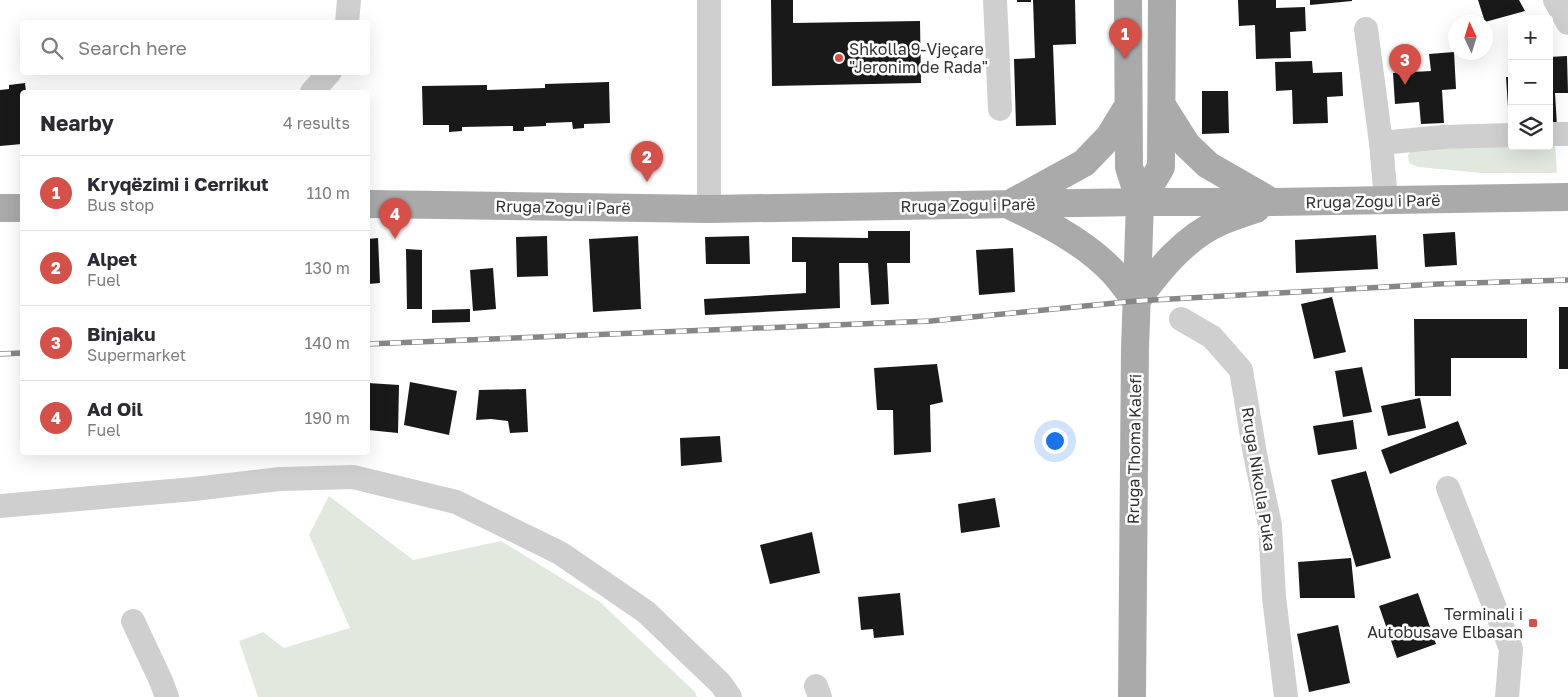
<!DOCTYPE html>
<html lang="en">
<head>
<meta charset="utf-8">
<style>
  :root { --surface:#fff; --page:#f2f2f3; --text:#2b2b33; --muted:#7c7c81; --line:#e1e1e2; --accent:#d4514a }
  body { margin:0; font-family:"Golos Text",sans-serif; background:var(--page); color:var(--text) }
  .controls { position:absolute; right:15px; top:15px; display:grid; overflow:hidden; border-radius:5px; box-shadow:0 5px 20px #0002 }
  .controls button { width:45px; height:45px; display:grid; place-items:center; padding:0; border:0; border-bottom:1px solid var(--line); background:var(--surface); color:var(--text); font:25px sans-serif }
  .compass { position:absolute; left:1448px; top:15px; width:45px; height:45px; border-radius:50%; background:var(--surface); box-shadow:0 5px 20px #0002; rotate:356deg }
  .you { position:absolute; left:1054px; top:440px; width:18px; height:18px; margin:-12px; border:4px solid #fff; border-radius:50%; background:#1a73e8; box-shadow:0 0 0 8px #1a73e833 }
  .badge { display:grid; place-items:center; width:32px; height:32px; border-radius:50%; background:var(--accent); color:#fff; font-size:16px; font-weight:700 }
  .pin { position:absolute; translate:-50% -41px; filter:drop-shadow(0 1px 2px #0008) }
  .pin::after { content:''; position:absolute; top:26px; width:18px; height:15px; background:inherit; clip-path:polygon(0 0,100% 0,50% 100%) }
  .list { margin:0; padding:0; list-style:none }
  h2 { display:flex; justify-content:space-between; align-items:center; height:65px; margin:0; padding:0 20px; font-size:21px }
  h2 small { font-size:16px; font-weight:400; color:var(--muted) }
  .list li { display:grid; grid-template-columns:32px 1fr auto; gap:15px; align-items:center; box-sizing:border-box; height:75px; padding:0 20px; border-top:1px solid var(--line) }
  .list b { display:block; font-size:19px; white-space:nowrap }
  .list p { margin:0; font-size:16px; white-space:nowrap; color:var(--muted) }
  .list em { font-size:16px; font-style:normal; color:var(--muted) }
  .icon { flex:none; width:28px; height:28px; fill:none; stroke:currentColor; stroke-width:2; stroke-linecap:round; stroke-linejoin:round }
  .map { position:relative; flex:none; width:1568px; height:697px; overflow:hidden }
  .search { position:absolute; background:var(--surface); box-shadow:0 5px 20px #0002; left:20px; top:20px; width:350px; height:55px; display:flex; align-items:center; gap:12px; box-sizing:border-box; padding:0 18px; border-radius:5px; color:var(--muted); font-size:19px }
  .panel { position:absolute; background:var(--surface); box-shadow:0 5px 20px #0002; left:20px; top:90px; width:350px; height:365px; border-radius:5px }
  .map>svg:first-child { display:block }
  .green { fill:#e1e8dd }
  .building { fill:#191919 }
  .lines { fill:none; stroke-linecap:round; stroke-linejoin:round }
  .minor { stroke:#cfcfcf; stroke-width:24 }
  .major { stroke:#aaa; stroke-width:28 }
  .rail-casing { stroke:#878787; stroke-width:5.5 }
  .rail { stroke:#fff; stroke-width:4; stroke-dasharray:11; stroke-linecap:butt }
  .poi-dot { fill:#d4514a; stroke:#fff; stroke-width:2 }
  .labels { text-anchor:middle; dominant-baseline:central; stroke-width:5; stroke-linejoin:round; paint-order:stroke }
  .poi-label { font-size:16px; fill:#323232; stroke:#fff; text-anchor:start }
  .street-label { font-size:16px; fill:#323232; stroke:#fff }
</style>
</head>
<body>
<div class="map">
<svg width="1568" height="697" viewBox="0 0 1568 697">
  <rect width="100%" height="100%" fill="#fff"/>
  <path class="green" d="M1549 144H1555L1557 173H1482L1418 167 1409 163 1408 155 1413 148 1549 146Z
    M329 496 413 560 501 541 600 602 695 692 697 697H258L239 641 263 632 284 648 350 628 309 535Z"/>
  <path class="building" d="M771 0H793V23L920 21 921 83 772 86Z
    M1017 0H1031V2H1017Z
    M1033 0H1075L1076 44 1053 45 1056 125 1016 126 1014 59 1035 58Z
    M1238 0H1276V8L1305 7 1306 31 1290 32 1291 58 1256 59 1255 25 1239 26Z
    M1310 0H1352V1L1310 5Z
    M1478 0H1519L1525 11 1485 22Z
    M1454 52 1456 89 1442 90 1444 123 1421 124 1419 102 1395 104 1393 73 1431 71 1429 54Z
    M1567 56 1568 93H1555L1557 126 1549 127V57Z
    M1312 61 1313 73 1342 72 1343 96 1327 97 1328 123 1293 124 1292 90 1276 91 1275 62Z
    M1506 77H1512V107H1508Z
    M609 82 610 123 584 124V128L573 129 572 122 546 123V126L524 127V131H513V126L462 127V131L449 132V125H423L422 86 487 85V90L545 88V84Z
    M25 83 26 92H22V144L0 146V90L9 89V85Z
    M1202 91H1228L1229 133 1202 134Z
    M868 231H910V263H887L889 304 871 305 868 263H839L840 308 705 315 704 299 806 293V262H792V237L868 238Z
    M1455 232 1457 265 1425 267 1423 234Z
    M1376 235 1378 269 1296 273 1295 240Z
    M547 236 548 276 517 277 516 237Z
    M638 236 641 309 593 312 589 239Z
    M749 236 750 264H706L705 237Z
    M378 238 380 283 368 284V239Z
    M1013 248 1015 292 979 295 976 250Z
    M406 249 422 250V309H407Z
    M493 268 496 309 473 311 470 270Z
    M1332 297 1346 352 1314 359 1301 304Z
    M1559 307H1568V369H1559Z
    M470 309V322L432 323V310Z
    M1414 319H1527V358H1451V396H1415Z
    M937 364 943 402 930 405 931 452 894 455 893 410H877L874 368Z
    M1362 367 1372 412 1343 417 1335 371Z
    M410 382 457 391 449 435 404 425Z
    M368 383 399 385 398 433 368 430Z
    M526 389 528 432 510 433 508 421 491 419 476 420 479 390Z
    M1420 398 1426 428 1388 436 1381 406Z
    M1353 420 1357 449 1318 455 1313 426Z
    M1458 421 1467 444 1390 474 1381 450Z
    M720 436 722 462 681 466 680 438Z
    M1366 471 1391 558 1356 567 1331 480Z
    M995 498 1000 527 961 533 958 504Z
    M812 532 820 573 770 584 760 545Z
    M1351 558 1355 598H1300L1298 562Z
    M900 593 904 635 874 638 873 629 861 630 858 597Z
    M1418 593 1436 644 1397 658 1379 606Z
    M1338 625 1350 683 1309 692 1297 634Z"/>
  <g class="lines">
    <path class="minor" d="M995 0 1000 109
      M1555 0 1568 23
      M347 22 349 0
      M1366 29 1381 143 1386 200
      M312 92 330 72
      M1549 134H1568
      M1381 143 1443 137 1512 135
      M709 209V0
      M1181 319 1212 337 1241 370 1255 454 1270 525 1274 597 1286 697
      M1448 488 1511 649 1507 697
      M0 506 194 489 280 479 353 477 456 502 560 553 646 612 721 684 730 697
      M133 621 161 681 167 697
      M816 686 820 697"/>
    <path class="major" d="M1128 0 1129 167 1140 202 1135 349 1132 697
      M1163 107 1187 145 1208 165 1272 202
      M1013 202 1084 163 1109 137 1128 106
      M1140 202 1161 167 1162 0
      M368 204 709 209 1140 202H1274L1568 197
      M1013 207C1049 224 1087 244 1114 273 1122 282 1129 292 1136 301 1159 270 1184 238 1220 222 1231 217 1244 213 1256 209
      M0 208H22"/>
    <g class="rail-casing">
      <path id="rail" d="M368 344 931 321 1136 301 1438 284 1568 280
        M0 354 22 353"/>
    </g>
    <use href="#rail" class="rail"/>
  </g>
  <g class="poi-dot">
    <circle cx="839" cy="58" r="5"/>
    <rect x="1528" y="618" width="10" height="10" rx="2.5"/>
  </g>
  <g class="labels">
    <g class="poi-label">
      <text x="849" y="49">Shkolla 9-Vjeçare<tspan x="849" dy="18">"Jeronim de Rada"</tspan></text>
      <text x="1523" y="614" text-anchor="end">Terminali i<tspan x="1523" dy="18">Autobusave Elbasan</tspan></text>
    </g>
    <g class="street-label">
      <text transform="translate(1373 201) rotate(-1)">Rruga Zogu i Parë</text>
      <text transform="translate(968 205) rotate(-1)">Rruga Zogu i Parë</text>
      <text transform="translate(563 207) rotate(1)">Rruga Zogu i Parë</text>
      <text transform="translate(1134 449) rotate(-89)">Rruga Thoma Kalefi</text>
      <text transform="translate(1259 479) rotate(81)">Rruga Nikolla Puka</text>
    </g>
  </g>
</svg>
<div class="controls">
<button>+</button>
<button>−</button>
<button><svg class="icon" aria-label="layers" viewBox="0 0 24 24"><path d="M12 4l9 5-9 5-9-5zM3 14l9 5 9-5"/></svg></button>
</div>
<svg class="compass" viewBox="-18 -18 36 36"><path d="M0-13l5 13h-10z" fill="#e53935"/><path d="M0 13l5-13h-10z" fill="#7c7c81"/></svg>
<div class="you"></div>
<div class="pin badge" style="left:1125px;top:59px">1</div>
<div class="pin badge" style="left:647px;top:182px">2</div>
<div class="pin badge" style="left:1405px;top:85px">3</div>
<div class="pin badge" style="left:395px;top:239px">4</div>
<div class="search"><svg class="icon" aria-label="search" viewBox="0 0 24 24"><circle cx="10" cy="10" r="6"/><path d="M15 15l6 6"/></svg>Search here</div>
<section class="panel">
<h2>Nearby<small>4 results</small></h2>
<ul class="list">
<li><span class="badge">1</span><div><b>Kryqëzimi i Cerrikut</b><p>Bus stop</p></div><em>110 m</em></li>
<li><span class="badge">2</span><div><b>Alpet</b><p>Fuel</p></div><em>130 m</em></li>
<li><span class="badge">3</span><div><b>Binjaku</b><p>Supermarket</p></div><em>140 m</em></li>
<li><span class="badge">4</span><div><b>Ad Oil</b><p>Fuel</p></div><em>190 m</em></li>
</ul>
</section>
</div>
</body>
</html>
